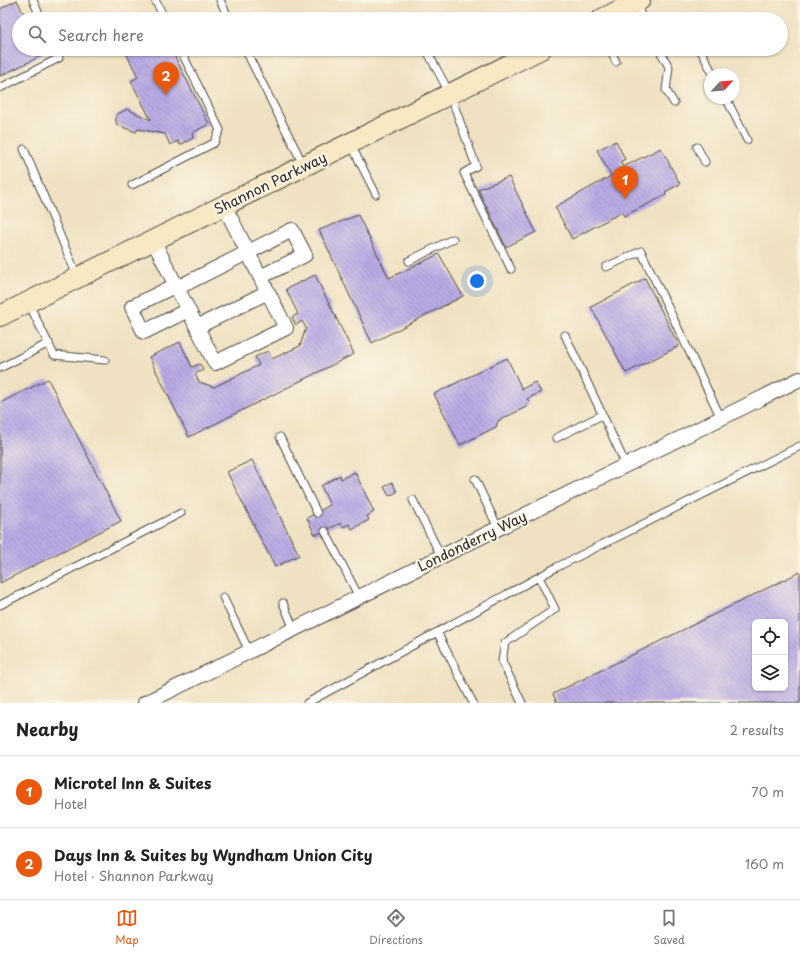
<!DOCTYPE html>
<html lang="en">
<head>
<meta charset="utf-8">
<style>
  :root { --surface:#fff; --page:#f2f2f2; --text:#222; --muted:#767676; --line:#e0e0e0; --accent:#ea580c }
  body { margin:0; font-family:"Playpen Sans",sans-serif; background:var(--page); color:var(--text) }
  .controls { position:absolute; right:12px; bottom:12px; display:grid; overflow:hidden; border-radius:6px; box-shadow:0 1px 3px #0004 }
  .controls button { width:36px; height:36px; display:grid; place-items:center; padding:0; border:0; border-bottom:1px solid var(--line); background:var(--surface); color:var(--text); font:20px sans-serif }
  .compass { position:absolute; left:704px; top:68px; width:36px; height:36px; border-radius:50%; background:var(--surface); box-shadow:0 1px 3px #0004; rotate:64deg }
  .you { position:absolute; left:477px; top:281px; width:14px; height:14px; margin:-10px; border:3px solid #fff; border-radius:50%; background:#1a73e8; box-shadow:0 0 0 6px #1a73e833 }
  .badge { display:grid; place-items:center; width:26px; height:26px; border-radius:50%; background:var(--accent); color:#fff; font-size:13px; font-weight:700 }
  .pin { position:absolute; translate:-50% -33px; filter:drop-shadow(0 1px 2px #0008) }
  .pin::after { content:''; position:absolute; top:21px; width:14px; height:12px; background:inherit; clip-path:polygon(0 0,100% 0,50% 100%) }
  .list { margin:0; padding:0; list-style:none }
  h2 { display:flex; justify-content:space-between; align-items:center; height:52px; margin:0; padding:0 16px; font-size:17px }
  h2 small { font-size:13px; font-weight:400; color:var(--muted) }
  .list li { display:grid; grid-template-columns:26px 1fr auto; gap:12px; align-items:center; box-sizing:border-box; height:72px; padding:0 16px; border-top:1px solid var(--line) }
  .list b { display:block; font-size:15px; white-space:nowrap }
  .list p { margin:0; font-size:13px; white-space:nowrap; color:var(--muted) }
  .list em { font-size:13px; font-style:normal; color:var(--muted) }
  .icon { flex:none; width:22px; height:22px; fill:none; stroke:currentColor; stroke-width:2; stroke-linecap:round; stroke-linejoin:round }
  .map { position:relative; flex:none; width:800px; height:703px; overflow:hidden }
  .search { position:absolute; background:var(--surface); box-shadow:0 1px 3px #0004; left:12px; right:12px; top:12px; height:44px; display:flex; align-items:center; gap:10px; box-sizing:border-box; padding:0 14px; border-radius:22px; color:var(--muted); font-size:15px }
  .sheet { height:196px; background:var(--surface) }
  nav { display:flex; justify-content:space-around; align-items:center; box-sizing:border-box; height:56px; border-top:1px solid var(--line); background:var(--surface); font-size:11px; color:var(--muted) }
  nav a { display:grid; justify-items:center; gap:2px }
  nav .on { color:var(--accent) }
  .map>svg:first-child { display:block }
  .building { fill:url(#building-back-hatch); fill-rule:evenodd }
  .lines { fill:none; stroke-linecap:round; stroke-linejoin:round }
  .lane-casing { stroke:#484642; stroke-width:9 }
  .street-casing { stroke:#484642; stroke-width:16 }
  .secondary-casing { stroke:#484642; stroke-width:22 }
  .lane { stroke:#fff; stroke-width:7 }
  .street { stroke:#fff; stroke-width:14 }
  .secondary { stroke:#f8e8c3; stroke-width:20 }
  .labels { text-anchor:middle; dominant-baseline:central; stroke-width:4; stroke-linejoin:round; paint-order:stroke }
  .street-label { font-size:14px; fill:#2b2b2b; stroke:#fcf5e5 }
</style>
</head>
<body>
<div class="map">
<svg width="800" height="703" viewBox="0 0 800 703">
  <defs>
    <pattern id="building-back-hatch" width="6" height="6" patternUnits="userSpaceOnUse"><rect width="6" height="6" fill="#b9aae5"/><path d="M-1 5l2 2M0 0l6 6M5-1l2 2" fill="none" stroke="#978bba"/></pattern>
  </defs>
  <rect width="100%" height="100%" fill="#fcf5e5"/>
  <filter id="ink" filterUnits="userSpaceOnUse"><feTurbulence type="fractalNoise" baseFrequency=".025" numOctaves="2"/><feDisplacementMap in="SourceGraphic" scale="8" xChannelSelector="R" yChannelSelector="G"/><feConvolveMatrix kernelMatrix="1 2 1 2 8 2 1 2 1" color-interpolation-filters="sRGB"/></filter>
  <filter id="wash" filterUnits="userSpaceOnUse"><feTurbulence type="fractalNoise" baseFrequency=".012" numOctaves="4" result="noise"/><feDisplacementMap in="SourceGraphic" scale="16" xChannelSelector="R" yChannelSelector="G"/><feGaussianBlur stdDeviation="0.9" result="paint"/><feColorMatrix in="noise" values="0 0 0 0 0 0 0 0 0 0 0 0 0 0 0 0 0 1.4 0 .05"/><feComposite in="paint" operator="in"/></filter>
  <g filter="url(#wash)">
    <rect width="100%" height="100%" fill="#efe1c1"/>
    <g id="blocks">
      <path class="building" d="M17 0 26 19H19V49H40L43 55 0 76V9Z
        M127 49H171L209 124 192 133 193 138 180 145 178 141 170 145 165 134 138 129 136 132 117 125 116 121V115L127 109 151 120 131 81 138 77 126 53 129 52Z
        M616 141 625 159 620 162 623 167 661 148 680 184 665 192 666 195 624 216 622 212 572 239 555 207 611 176 597 150Z
        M509 177 536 232 506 247 478 189Z
        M358 215 389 278 439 254 463 296 372 343 319 230Z
        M315 275 354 354 189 437 149 357 180 342 192 367 200 364 203 370 195 374 199 382 214 387 259 365 255 357 268 351 272 359 300 346 306 328 302 321 296 325 292 317 298 314 286 289Z
        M645 278 679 346 626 373 591 307Z
        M507 358 522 389 535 382 541 392 527 399 529 401 526 407 498 421 496 427 460 445 434 394Z
        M48 379 121 521 0 583V403Z
        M252 460 299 555 275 567 227 472Z
        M355 472 374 512 367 516 369 520 352 529 349 524 343 527 341 523 315 535 307 518 330 505 321 486 340 475 341 479Z
        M392 482 397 492 389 496 384 487Z
        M800 572V703H557L553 694ZM755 622H785V688H755Z"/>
    </g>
  </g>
  <g filter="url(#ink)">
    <use href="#blocks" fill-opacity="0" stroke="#484642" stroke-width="1"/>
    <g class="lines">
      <g class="lane-casing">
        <path id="lane" d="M33 0 41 19
          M155 0 165 19
          M220 0 229 19
          M635 3 643 19
          M245 49 303 164
          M426 49 450 94 476 166 464 173 511 269
          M610 49 616 62
          M659 49 669 67 666 90 674 103
          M701 51 713 74
          M0 88 59 58 55 49
          M726 98 747 140
          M350 143 376 194
          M697 147 705 162
          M24 149 77 276
          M132 185 214 143 220 130 180 49
          M409 261 453 239
          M606 267 641 251 721 418
          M29 304 54 355 105 360
          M565 335 626 465
          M0 368 49 343
          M280 437 317 513
          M556 438 602 415
          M475 479 498 528
          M413 500 441 556
          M325 531 359 597
          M223 597 249 651
          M283 603 294 629
          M0 605 181 513
          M437 632 473 703
          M307 703 557 567 800 446
          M522 703 502 661 505 643 555 609 539 577"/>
      </g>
      <g class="street-casing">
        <path id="street" d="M153 240 215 363 286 328 224 205
          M176 285 132 307 144 332 188 310
          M177 288 292 230 305 255 260 277
          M197 327 268 292
          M145 703 800 379"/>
      </g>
      <g class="secondary-casing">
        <path id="secondary" d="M602 19 640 0
          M0 316 541 49"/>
      </g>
      <use href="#lane" class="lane"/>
      <use href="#street" class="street"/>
      <use href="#secondary" class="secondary"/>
    </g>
  </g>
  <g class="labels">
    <g class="street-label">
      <text transform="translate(270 183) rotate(-26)">Shannon Parkway</text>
      <text transform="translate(472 541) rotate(-26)">Londonderry Way</text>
    </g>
  </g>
</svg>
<div class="controls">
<button><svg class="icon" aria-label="locate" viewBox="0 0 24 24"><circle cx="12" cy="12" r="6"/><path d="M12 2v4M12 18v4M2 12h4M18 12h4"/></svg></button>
<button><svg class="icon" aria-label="layers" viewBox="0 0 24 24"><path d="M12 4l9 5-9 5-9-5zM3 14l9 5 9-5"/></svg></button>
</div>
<svg class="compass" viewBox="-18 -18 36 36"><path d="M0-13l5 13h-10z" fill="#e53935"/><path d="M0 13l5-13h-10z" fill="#767676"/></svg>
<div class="you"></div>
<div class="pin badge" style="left:625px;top:199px">1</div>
<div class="pin badge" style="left:166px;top:95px">2</div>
<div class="search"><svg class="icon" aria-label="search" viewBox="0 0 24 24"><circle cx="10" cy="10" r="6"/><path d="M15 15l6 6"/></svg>Search here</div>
</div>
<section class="sheet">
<h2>Nearby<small>2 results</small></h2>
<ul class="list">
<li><span class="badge">1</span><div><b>Microtel Inn &amp; Suites</b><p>Hotel</p></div><em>70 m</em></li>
<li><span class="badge">2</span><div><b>Days Inn &amp; Suites by Wyndham Union City</b><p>Hotel · Shannon Parkway</p></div><em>160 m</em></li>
</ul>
</section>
<nav>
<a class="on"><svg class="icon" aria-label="map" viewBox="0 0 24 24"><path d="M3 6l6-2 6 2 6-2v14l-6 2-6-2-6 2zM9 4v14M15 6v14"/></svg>Map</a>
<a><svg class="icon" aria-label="directions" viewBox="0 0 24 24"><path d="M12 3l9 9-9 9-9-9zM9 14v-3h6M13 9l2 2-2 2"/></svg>Directions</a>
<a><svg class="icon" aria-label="saved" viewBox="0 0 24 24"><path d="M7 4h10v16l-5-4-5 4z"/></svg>Saved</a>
</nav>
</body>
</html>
